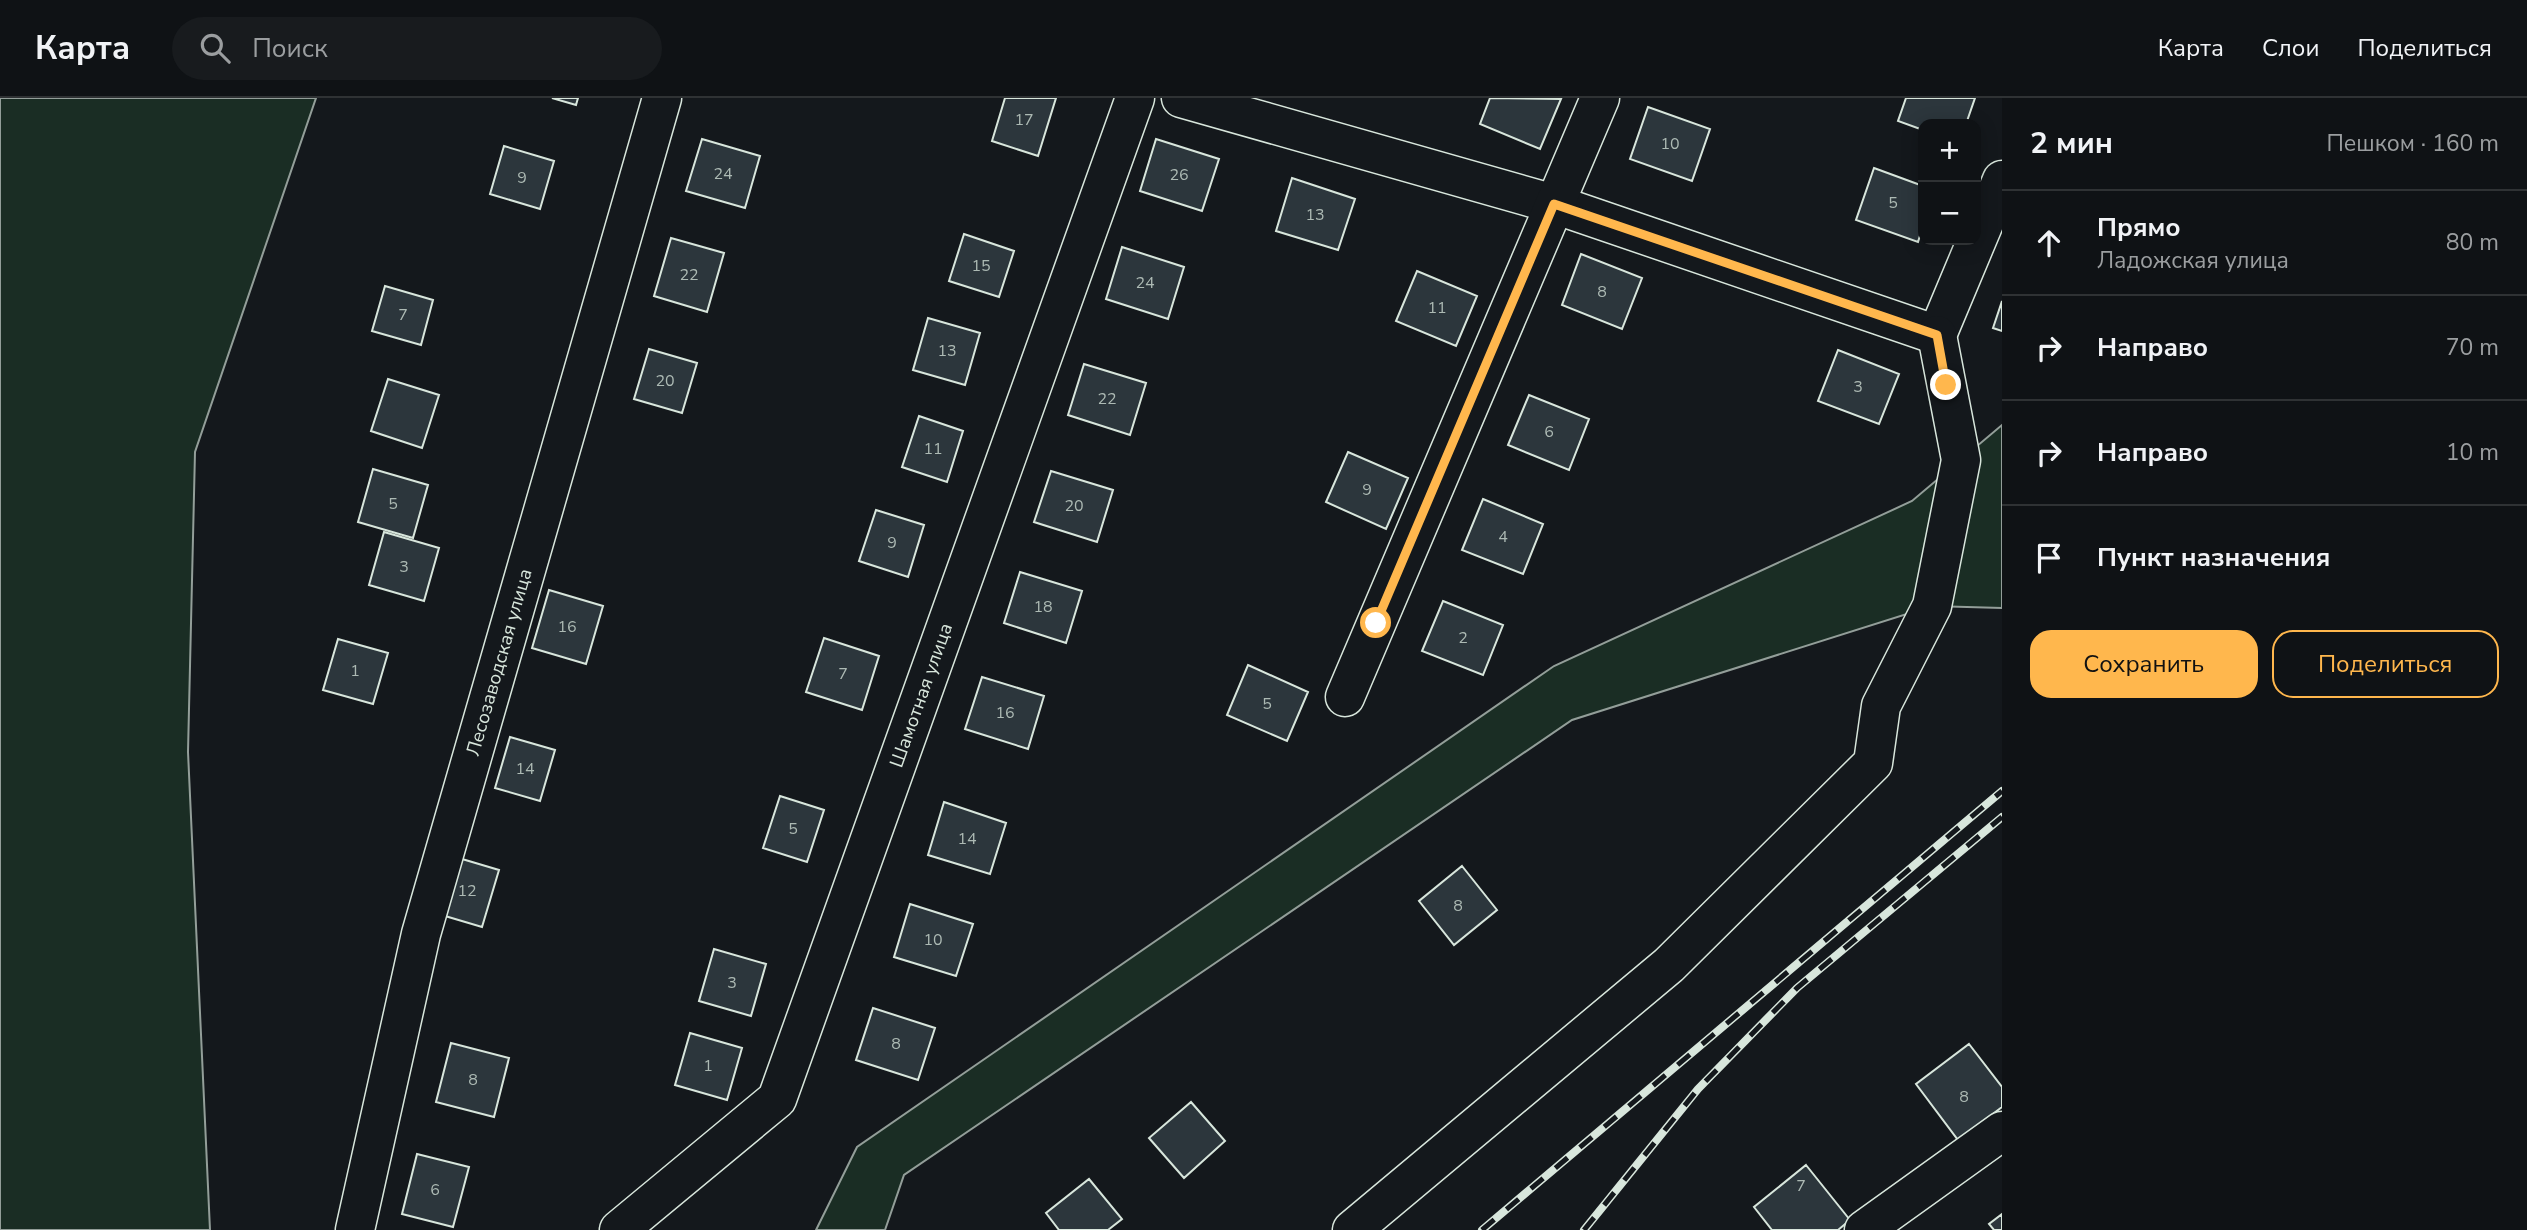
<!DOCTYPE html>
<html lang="ru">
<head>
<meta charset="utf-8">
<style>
  :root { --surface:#0f1215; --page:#181b1e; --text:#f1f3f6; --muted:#9b9ea0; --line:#2f3234; --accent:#ffb74d }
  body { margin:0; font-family:"Nunito Sans",sans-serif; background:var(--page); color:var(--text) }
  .controls { position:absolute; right:21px; top:21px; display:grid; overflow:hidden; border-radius:14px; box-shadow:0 4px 18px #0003 }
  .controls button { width:63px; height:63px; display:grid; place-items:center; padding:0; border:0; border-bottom:2px solid var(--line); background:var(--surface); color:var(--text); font:35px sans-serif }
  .stop { position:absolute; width:21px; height:21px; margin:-16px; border:5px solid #ffb74d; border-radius:50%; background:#fff }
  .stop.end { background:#ffb74d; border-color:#fff; box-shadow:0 2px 7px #0008 }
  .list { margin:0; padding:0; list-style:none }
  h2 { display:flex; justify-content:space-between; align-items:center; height:91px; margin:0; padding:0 28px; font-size:30px }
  h2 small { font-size:23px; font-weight:400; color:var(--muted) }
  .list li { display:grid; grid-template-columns:46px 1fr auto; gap:21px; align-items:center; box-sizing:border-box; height:105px; padding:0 28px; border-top:2px solid var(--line) }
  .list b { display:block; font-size:26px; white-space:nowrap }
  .list p { margin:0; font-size:23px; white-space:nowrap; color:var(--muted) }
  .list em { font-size:23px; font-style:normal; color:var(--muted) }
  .actions { display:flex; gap:14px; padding:21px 28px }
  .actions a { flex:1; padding:16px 0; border:2px solid var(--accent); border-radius:21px; text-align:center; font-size:24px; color:var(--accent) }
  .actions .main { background:var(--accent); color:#111 }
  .icon { flex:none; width:38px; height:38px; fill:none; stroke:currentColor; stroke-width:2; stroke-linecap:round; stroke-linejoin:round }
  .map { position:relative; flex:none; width:2002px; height:1132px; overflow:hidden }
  header { display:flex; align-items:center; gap:42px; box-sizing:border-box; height:98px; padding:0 35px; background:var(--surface); border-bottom:2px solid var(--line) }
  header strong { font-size:33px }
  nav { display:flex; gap:38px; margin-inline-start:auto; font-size:24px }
  .search { width:490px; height:63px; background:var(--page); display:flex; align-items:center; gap:18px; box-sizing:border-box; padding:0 24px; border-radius:38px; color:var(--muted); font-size:26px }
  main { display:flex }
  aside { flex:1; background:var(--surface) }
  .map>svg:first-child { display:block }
  .green { fill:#1a2d24; stroke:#939e99; stroke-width:2 }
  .building { fill:#2c363c; stroke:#d8e6dc; stroke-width:2 }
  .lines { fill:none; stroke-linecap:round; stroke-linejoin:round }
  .minor-casing { stroke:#d8e6dc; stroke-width:41 }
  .minor { stroke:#14181c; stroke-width:38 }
  .rail-casing { stroke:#d8e6dc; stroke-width:8 }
  .rail { stroke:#14181c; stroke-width:5; stroke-dasharray:16; stroke-linecap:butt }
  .route { stroke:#ffb74d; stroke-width:9 }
  .labels { text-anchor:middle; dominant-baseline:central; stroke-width:5; stroke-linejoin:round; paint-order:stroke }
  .number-label { font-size:16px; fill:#adbab4 }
  .street-label { font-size:19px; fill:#d8e6dc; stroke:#14181c }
</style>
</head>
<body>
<header>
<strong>Карта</strong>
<div class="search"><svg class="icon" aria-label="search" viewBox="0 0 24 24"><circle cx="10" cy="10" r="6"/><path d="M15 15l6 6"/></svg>Поиск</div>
<nav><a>Карта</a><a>Слои</a><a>Поделиться</a></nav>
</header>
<main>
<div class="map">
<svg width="2002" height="1132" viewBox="0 0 2002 1132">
  <rect width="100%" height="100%" fill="#14181c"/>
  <path class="green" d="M0 0H316L195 354 188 654 210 1132H0Z
    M2002 327V510L1932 508 1572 622 904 1077 885 1132H816L857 1049 1554 568 1912 403Z"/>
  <path class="building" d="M552 0H578L576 7Z
    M1005 0H1056L1038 58 992 43Z
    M1490 0 1561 1 1540 51 1480 26Z
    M1906 0H1975L1966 26H1923V32L1898 23Z
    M1648 9 1710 31 1692 83 1630 61Z
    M702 41 760 58 745 110 686 93Z
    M1156 41 1219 61 1202 113 1140 93Z
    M504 48 554 63 540 111 490 96Z
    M1874 70 1923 88V128L1918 144 1856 122Z
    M1292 80 1355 101 1338 152 1276 133Z
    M964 136 1014 153 999 199 949 183Z
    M671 140 724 155 707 214 654 198Z
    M1122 149 1184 169 1168 221 1106 201Z
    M1581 156 1642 180 1622 231 1562 207Z
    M1417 173 1477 198 1456 248 1396 223Z
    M385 188 433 202 421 247 372 233Z
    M2002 203V233L1993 230Z
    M928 220 980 235 965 287 913 272Z
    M649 251 697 265 682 315 634 301Z
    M1838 252 1899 276 1879 326 1818 303Z
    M1084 266 1146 285 1130 337 1068 317Z
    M388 281 439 297 422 350 371 333Z
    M1529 297 1589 321 1569 372 1508 347Z
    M919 318 963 333 947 384 902 369Z
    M1348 354 1408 380 1386 431 1326 404Z
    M373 371 428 387 413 440 358 424Z
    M1051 373 1113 392 1097 444 1034 424Z
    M1483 401 1543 426 1523 476 1462 452Z
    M876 412 924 427 908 479 859 463Z
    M384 434 439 450 424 503 369 487Z
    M1020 474 1082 493 1066 545 1004 525Z
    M549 492 603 508 586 566 532 550Z
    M1443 503 1503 527 1483 577 1422 553Z
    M824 540 879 558 862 612 806 594Z
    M338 541 388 555 373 606 323 592Z
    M1248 567 1308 594 1287 643 1227 617Z
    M982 579 1044 598 1028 651 965 631Z
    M510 639 555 652 540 703 495 690Z
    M780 698 824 712 807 764 763 750Z
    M944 704 1006 725 990 776 928 757Z
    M452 758 499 772 482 829 435 815Z
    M1462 768 1497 812 1454 847 1419 803Z
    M910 806 973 826 956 878 894 859Z
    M714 851 766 866 751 918 699 903Z
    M873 910 935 930 918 982 856 962Z
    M690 935 742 950 727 1002 675 987Z
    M451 945 509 960 494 1019 436 1004Z
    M1969 946 2002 989V1009L1958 1042 1916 986Z
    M1191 1004 1225 1043 1184 1080 1149 1040Z
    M417 1056 469 1069 453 1129 402 1116Z
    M1806 1067 1850 1122 1838 1132H1772L1754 1109Z
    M1089 1081 1122 1121 1108 1132H1059L1046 1115Z
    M2002 1116V1132H1994L1989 1126Z"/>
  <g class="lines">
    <g class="minor-casing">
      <g id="minor">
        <path d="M1181 0 1554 106 1937 237"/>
        <path d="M1937 237 2002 82"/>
        <path d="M1345 599 1600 0"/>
        <path id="s1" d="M355 1132 421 836 662 0"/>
        <path id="s2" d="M619 1132 777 1001 1135 0"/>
        <path d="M1352 1132 1669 867 1873 665 1881 608 1932 508 1961 362 1937 237"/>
        <path d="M1864 1132 2002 1033"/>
      </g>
    </g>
    <use href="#minor" class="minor"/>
    <g class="rail-casing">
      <path id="rail" d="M1482 1132 2002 693
        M1584 1132 1698 991 1797 890 2002 719"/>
    </g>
    <use href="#rail" class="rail"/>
  </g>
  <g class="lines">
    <path class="route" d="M1376 525 1554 106 1937 237 1946 287"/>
  </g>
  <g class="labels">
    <g class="number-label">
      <text x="1024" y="22">17</text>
      <text x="1670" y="46">10</text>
      <text x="723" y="76">24</text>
      <text x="1179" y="77">26</text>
      <text x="522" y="80">9</text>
      <text x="1893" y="105">5</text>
      <text x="1315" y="117">13</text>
      <text x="981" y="168">15</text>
      <text x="689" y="177">22</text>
      <text x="1145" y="185">24</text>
      <text x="1602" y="194">8</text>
      <text x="1437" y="210">11</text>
      <text x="403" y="217">7</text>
      <text x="947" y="253">13</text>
      <text x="665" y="283">20</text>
      <text x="1858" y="289">3</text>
      <text x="1107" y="301">22</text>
      <text x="1549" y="334">6</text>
      <text x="933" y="351">11</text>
      <text x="1367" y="392">9</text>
      <text x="393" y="406">5</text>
      <text x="1074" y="408">20</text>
      <text x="1503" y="439">4</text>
      <text x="892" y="445">9</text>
      <text x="404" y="469">3</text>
      <text x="1043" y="509">18</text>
      <text x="567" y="529">16</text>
      <text x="1463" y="540">2</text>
      <text x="355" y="573">1</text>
      <text x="843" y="576">7</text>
      <text x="1267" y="606">5</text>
      <text x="1005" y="615">16</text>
      <text x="525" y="671">14</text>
      <text x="793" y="731">5</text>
      <text x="967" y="741">14</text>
      <text x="467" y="793">12</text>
      <text x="1458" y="808">8</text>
      <text x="933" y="842">10</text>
      <text x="732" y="885">3</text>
      <text x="896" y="946">8</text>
      <text x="708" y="968">1</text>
      <text x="473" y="982">8</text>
      <text x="1964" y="999">8</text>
      <text x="1801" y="1088">7</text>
      <text x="435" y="1092">6</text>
    </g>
    <g class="street-label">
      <text stroke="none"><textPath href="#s1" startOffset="586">Лесозаводская улица</textPath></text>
      <text stroke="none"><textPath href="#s2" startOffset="634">Шамотная улица</textPath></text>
    </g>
  </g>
</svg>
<div class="controls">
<button>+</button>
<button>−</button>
</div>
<div class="stop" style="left:1376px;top:525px"></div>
<div class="stop end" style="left:1946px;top:287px"></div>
</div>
<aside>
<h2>2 мин<small>Пешком · 160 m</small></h2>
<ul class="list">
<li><svg class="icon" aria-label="ahead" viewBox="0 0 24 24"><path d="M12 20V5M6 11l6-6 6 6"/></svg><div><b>Прямо</b><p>Ладожская улица</p></div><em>80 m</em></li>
<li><svg class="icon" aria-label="right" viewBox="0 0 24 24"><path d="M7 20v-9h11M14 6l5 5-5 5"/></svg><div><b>Направо</b></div><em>70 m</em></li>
<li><svg class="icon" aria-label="right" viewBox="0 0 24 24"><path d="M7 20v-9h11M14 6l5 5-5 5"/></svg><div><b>Направо</b></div><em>10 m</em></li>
<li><svg class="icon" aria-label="arrive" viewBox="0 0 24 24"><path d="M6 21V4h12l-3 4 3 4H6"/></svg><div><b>Пункт назначения</b></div></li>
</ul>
<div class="actions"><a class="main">Сохранить</a><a>Поделиться</a></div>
</aside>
</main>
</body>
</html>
